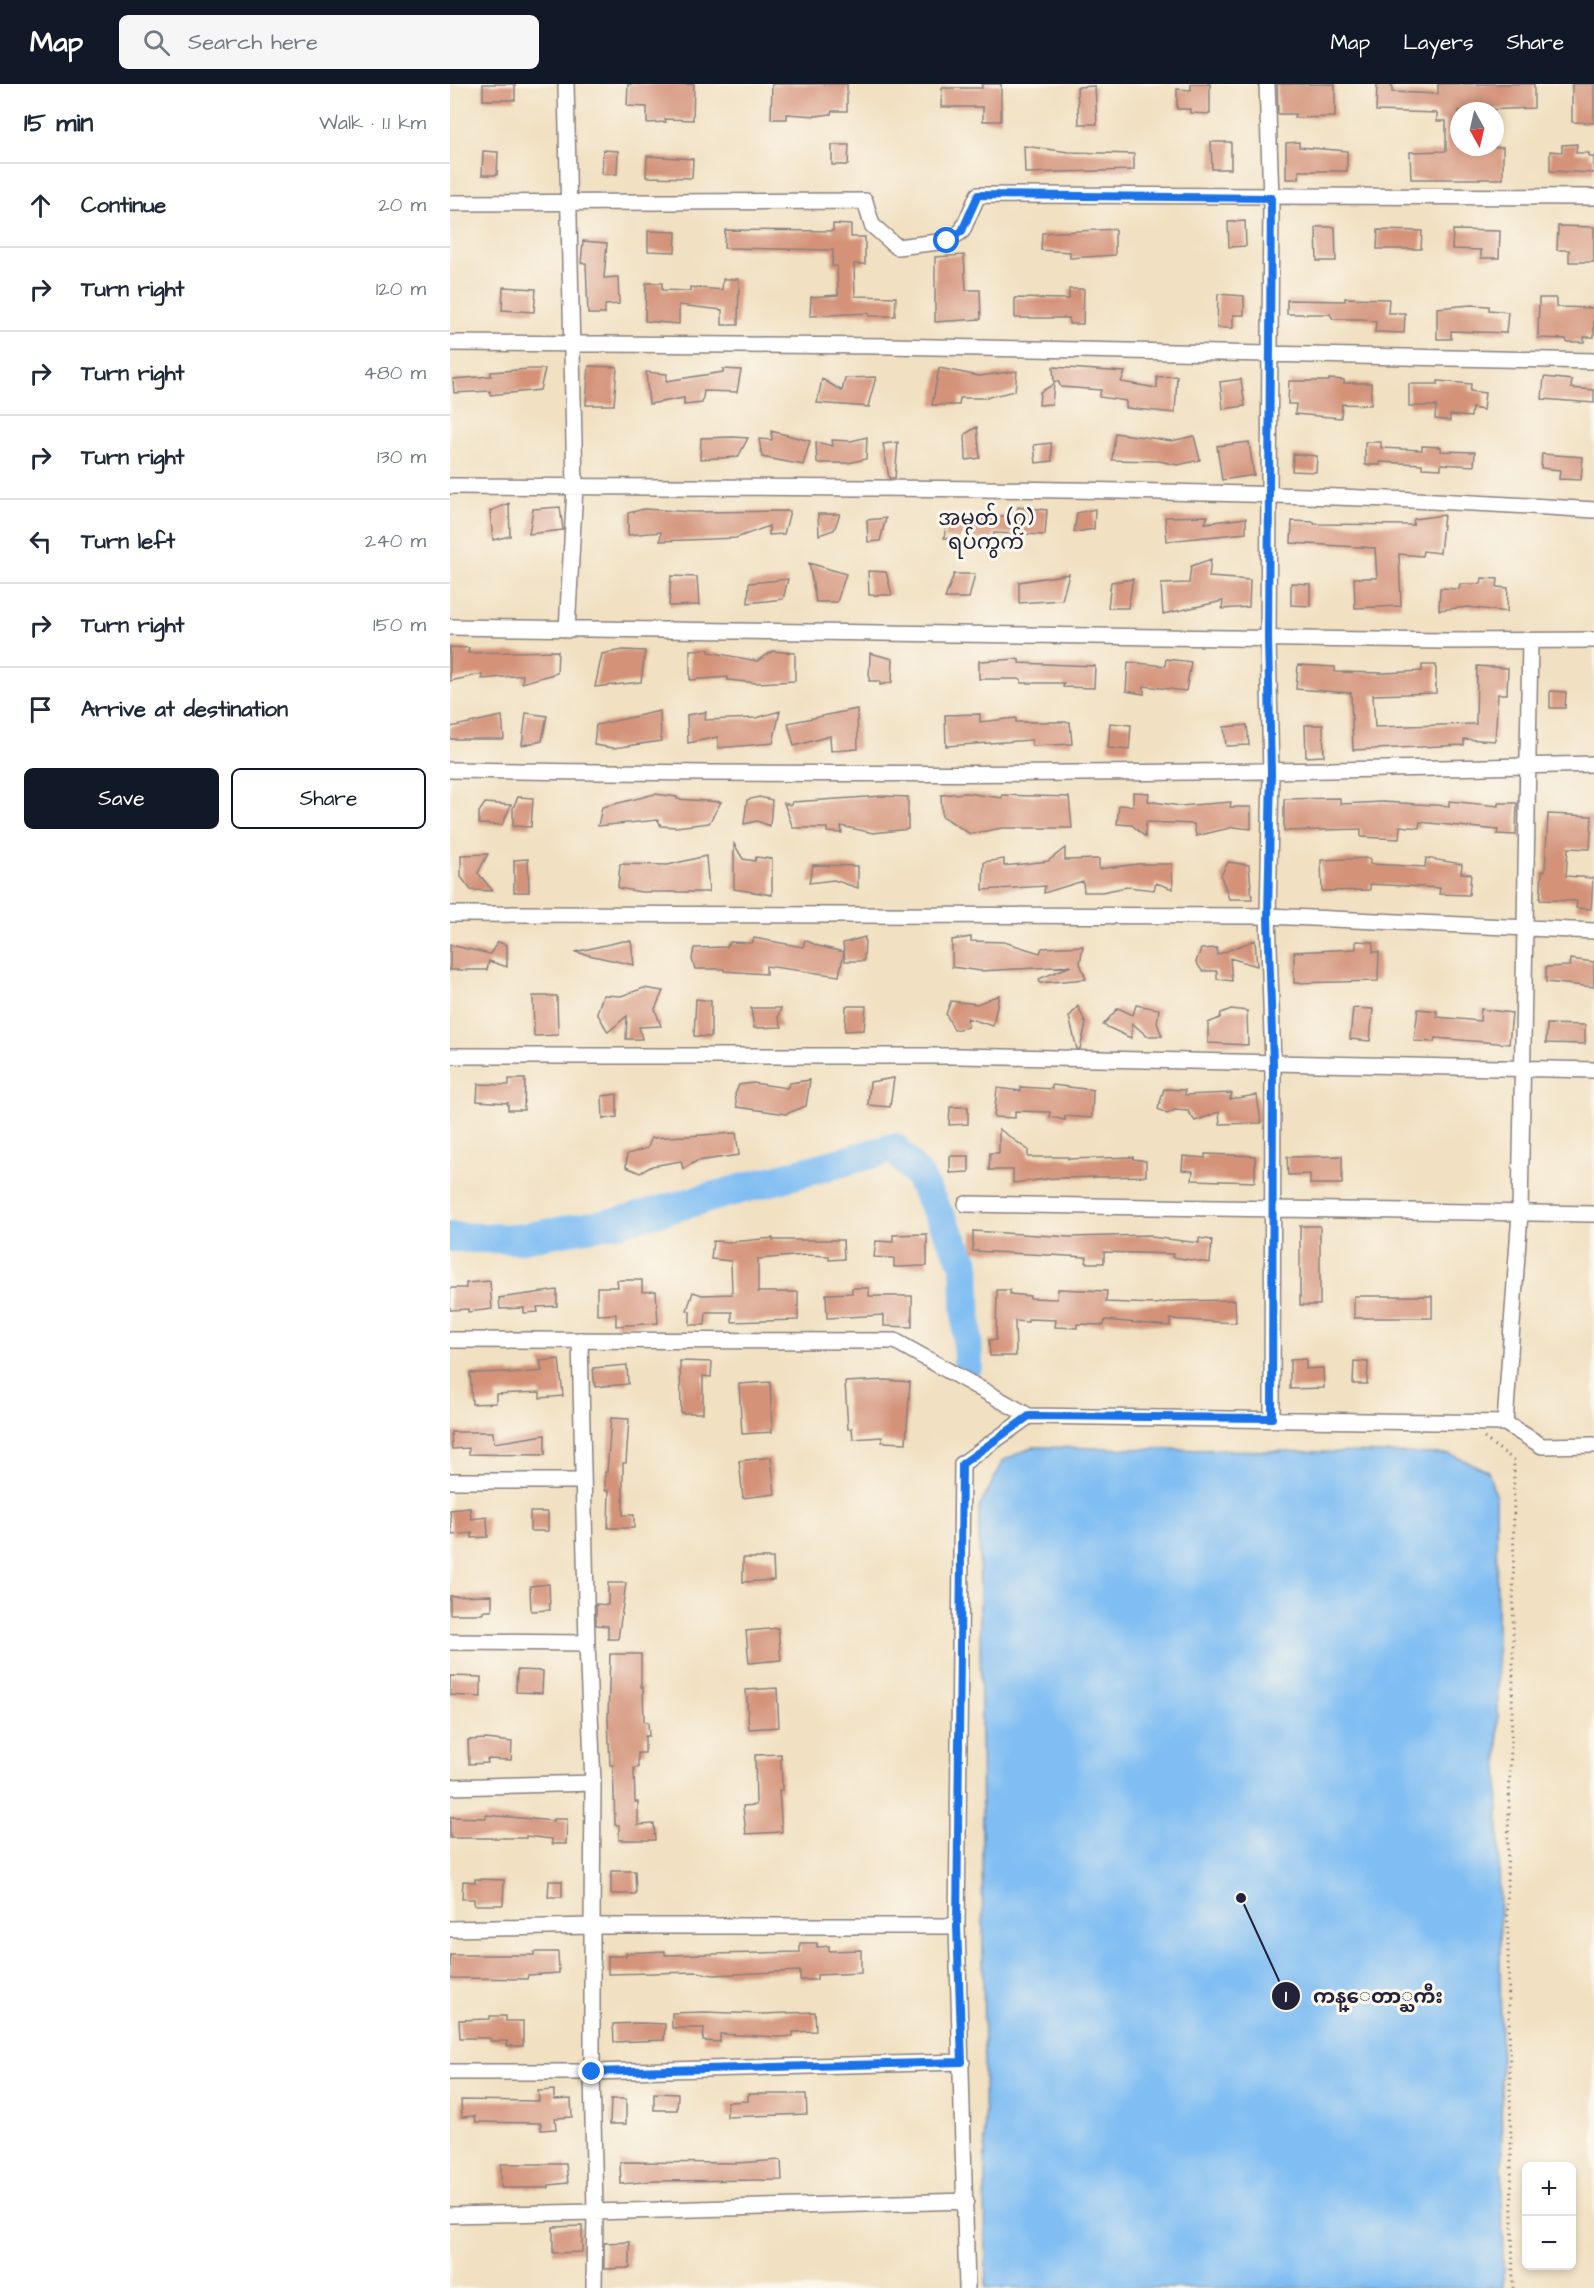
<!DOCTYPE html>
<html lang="en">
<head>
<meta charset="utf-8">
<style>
  :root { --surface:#fff; --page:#f6f6f7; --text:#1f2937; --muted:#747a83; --line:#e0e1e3; --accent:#111827 }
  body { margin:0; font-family:"Architects Daughter","Noto Sans Myanmar",sans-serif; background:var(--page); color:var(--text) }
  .controls { position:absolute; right:18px; bottom:18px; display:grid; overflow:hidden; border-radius:9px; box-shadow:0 3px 9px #0003 }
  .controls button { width:54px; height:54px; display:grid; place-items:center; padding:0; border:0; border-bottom:2px solid var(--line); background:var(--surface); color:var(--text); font:30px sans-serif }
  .compass { position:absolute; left:1000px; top:18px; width:54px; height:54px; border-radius:50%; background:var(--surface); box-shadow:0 3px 9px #0003; rotate:172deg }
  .stop { position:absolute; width:18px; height:18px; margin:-14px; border:4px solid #1a73e8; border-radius:50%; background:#fff }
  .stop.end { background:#1a73e8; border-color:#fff; box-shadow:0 2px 6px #0008 }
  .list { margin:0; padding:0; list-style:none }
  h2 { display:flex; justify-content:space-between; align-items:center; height:78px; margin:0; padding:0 24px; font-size:26px }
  h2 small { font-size:20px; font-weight:400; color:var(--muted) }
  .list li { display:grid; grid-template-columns:39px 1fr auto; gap:18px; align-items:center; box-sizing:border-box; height:84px; padding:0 24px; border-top:2px solid var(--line) }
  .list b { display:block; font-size:22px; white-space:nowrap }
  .list em { font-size:20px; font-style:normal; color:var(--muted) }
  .actions { display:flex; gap:12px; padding:18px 24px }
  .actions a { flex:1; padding:14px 0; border:2px solid var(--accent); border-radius:9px; text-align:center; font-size:21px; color:var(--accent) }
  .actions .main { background:var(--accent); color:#fff }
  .icon { flex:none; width:33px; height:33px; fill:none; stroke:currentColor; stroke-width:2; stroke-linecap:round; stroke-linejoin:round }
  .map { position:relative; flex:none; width:1144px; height:2204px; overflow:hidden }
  header { display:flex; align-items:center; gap:36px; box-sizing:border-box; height:84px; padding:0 30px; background:var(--accent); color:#fff }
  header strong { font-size:28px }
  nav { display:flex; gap:33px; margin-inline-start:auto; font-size:21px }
  .search { width:420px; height:54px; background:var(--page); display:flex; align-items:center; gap:15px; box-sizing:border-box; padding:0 21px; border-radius:9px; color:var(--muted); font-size:22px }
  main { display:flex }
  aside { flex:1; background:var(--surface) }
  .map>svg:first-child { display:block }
  .water { fill:#7fbdf3; stroke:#507097; stroke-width:1.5 }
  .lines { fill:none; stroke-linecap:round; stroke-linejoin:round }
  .river { stroke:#7fbdf3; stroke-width:30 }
  .building { fill:#d49379 }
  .minor-casing { stroke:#8a817e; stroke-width:18 }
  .path { stroke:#8a817e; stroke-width:3; stroke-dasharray:1.5 4.5; stroke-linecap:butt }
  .minor { stroke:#fff; stroke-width:15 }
  .route { stroke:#1a73e8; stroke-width:8 }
  .labels { text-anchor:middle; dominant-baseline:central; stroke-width:6; stroke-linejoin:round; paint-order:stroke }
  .quarter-label { font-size:21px; fill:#22223b; stroke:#fbf7ec }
  .leader { fill:none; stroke:#22223b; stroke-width:2 }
  .callout-dot { fill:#22223b; stroke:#fbf7ec; stroke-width:2 }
  .mark-label { font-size:18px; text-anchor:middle; font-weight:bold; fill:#fff }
  .callout-label { font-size:20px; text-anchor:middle; font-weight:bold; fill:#22223b; stroke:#fbf7ec; stroke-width:6; stroke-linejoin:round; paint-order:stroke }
</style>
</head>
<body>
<header>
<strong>Map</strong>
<div class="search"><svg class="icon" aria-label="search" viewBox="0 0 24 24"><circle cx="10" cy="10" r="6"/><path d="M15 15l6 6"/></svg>Search here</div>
<nav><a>Map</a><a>Layers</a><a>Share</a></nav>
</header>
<main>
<aside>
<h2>15 min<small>Walk · 1.1 km</small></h2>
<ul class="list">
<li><svg class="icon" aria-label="ahead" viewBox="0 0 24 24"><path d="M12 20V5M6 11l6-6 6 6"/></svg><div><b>Continue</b></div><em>20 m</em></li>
<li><svg class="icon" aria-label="right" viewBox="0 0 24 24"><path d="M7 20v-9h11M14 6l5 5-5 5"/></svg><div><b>Turn right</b></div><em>120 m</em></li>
<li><svg class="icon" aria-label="right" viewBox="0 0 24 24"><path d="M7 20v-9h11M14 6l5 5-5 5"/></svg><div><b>Turn right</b></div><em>480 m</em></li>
<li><svg class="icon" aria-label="right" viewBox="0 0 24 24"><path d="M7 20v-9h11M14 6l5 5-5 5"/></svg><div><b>Turn right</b></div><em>130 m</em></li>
<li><svg class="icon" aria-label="left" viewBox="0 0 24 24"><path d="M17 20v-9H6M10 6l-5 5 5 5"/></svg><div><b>Turn left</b></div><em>240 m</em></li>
<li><svg class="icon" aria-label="right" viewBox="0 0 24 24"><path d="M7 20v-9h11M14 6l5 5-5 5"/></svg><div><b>Turn right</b></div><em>150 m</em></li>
<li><svg class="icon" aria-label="arrive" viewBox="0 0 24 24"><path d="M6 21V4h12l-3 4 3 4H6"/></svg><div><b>Arrive at destination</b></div></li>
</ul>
<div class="actions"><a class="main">Save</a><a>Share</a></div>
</aside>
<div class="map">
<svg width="1144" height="2204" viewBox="0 0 1144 2204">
  <rect width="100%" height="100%" fill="#fbf7ec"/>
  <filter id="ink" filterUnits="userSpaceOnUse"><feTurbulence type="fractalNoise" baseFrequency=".0167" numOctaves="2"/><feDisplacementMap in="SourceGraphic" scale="12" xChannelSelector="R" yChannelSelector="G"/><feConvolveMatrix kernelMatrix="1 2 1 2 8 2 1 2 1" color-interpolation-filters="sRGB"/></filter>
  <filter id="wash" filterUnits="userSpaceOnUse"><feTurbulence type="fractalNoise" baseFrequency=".008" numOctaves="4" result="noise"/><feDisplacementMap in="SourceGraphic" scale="24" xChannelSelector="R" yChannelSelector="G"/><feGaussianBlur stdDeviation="1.35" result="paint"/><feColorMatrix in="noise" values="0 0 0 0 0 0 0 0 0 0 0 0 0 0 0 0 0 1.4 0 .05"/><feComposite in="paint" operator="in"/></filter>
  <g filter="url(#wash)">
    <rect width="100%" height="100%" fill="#f1e0c1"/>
    <path class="water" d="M583 1363 1000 1370 1038 1387 1046 1413 1053 2204H536L529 1424 554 1376Z"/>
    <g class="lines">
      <path class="river" d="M0 1153 67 1155 172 1137 444 1064 468 1091 515 1180 518 1280"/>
    </g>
    <g id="blocks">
      <path class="building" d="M33 0H65V16H33Z
        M178 0H244L243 36 215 35 216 38 197 39V23L177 22Z
        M322 0H397V27H382L381 30 366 32 337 30V35H321Z
        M532 0H551V37H533V23H491L492 4H532Z
        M741 0H760V30L740 29V25H727V5L741 6Z
        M827 0H885V33L844 34 845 30H828Z
        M927 0H942V8L988 10V0H1084V24L1009 27V63H1053V95H961L960 68 996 67V37H987V29L926 27Z
        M1122 0H1144V39L1122 38Z
        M645 2 647 40H629L627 3Z
        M761 58H781V85H762Z
        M849 58V63L897 67V87H849V95H836V59Z
        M1127 60 1126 69H1139V73H1144V89L1100 87V67L1112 68V61Z
        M382 61H399L398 81H382Z
        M574 62 619 68 684 70V86L575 89Z
        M153 66 168 67 167 90H152Z
        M33 67 48 68 47 91H32Z
        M197 72 243 75 242 94 196 93Z
        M795 137 796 162 779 163 778 138Z
        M383 140 401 141V153H415V180H404L405 212 446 213 445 232H419V229L360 232 361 213 388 211 387 182H382L383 166 274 164 275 146 383 147Z
        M1108 142 1144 143V178H1119V166H1107Z
        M866 143H885L886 177H867Z
        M665 145V171L620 174V168L591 166 592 149Z
        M928 146 972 147 971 165H927Z
        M1003 146 1050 147 1049 174H1031V166L1002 165Z
        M198 147 226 148 225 168 198 167Z
        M133 157 157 159 154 194 168 193 169 220 155 221V230H138L136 179H131Z
        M514 171 516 206H530L531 235 485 238V173Z
        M273 195H289L288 241H272V226L229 221V240L195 237 196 199H212V206L240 207V203L272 206Z
        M53 203 86 205 84 228 52 226Z
        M619 205H634L633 240H619V234H565V214L619 215Z
        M768 210 794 212V231H783V244H767Z
        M895 214 939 215 938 229H955L954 249 925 248 926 238 912 235H883L880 230H837V216L895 217Z
        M1089 214H1106V223L1144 224V253H1134V258H1117L1116 255 1088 254Z
        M1021 221 1039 222V226L1058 228 1056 249 1001 247V255H987V224Z
        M139 282 167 283 164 321H136Z
        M603 283 675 288 671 298 707 304V293L727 292 725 329 676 324V317L649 313 651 306 611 303 608 297 604 298Z
        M489 284 529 292 567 287 565 307 534 314H510L509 321H482Z
        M79 285H95L90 306 40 311V307L4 309 3 295 41 292V288Z
        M273 285 291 286 287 308 254 307 252 319 234 321V314L199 320 196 288 217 290 216 297 273 288Z
        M426 293 418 322 420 323 367 319 372 295 392 307 395 294Z
        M1094 293 1122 296 1121 304 1144 306V319L1092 315Z
        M791 295 795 322 773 325 770 298Z
        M879 295 894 296V299H921V321L892 320 891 334 845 330 846 320H838L839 297H879Z
        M988 297 1021 300 1020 307 1035 309 1033 326 1022 324 1021 333 1000 331V337L985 335 986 322H959V300H988Z
        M604 300 602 320 589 321 590 308Z
        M527 343 530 374 516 376 515 350Z
        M321 347 360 357 353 381 312 373 309 355 322 356Z
        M665 349 722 357 744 352 750 376 728 381 709 377 662 376Z
        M283 353 298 354 288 373 250 375 251 354Z
        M417 353 416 375 398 379H367L366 358 383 362 382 356 401 357Z
        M448 358 445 394H439L433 360Z
        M799 358 804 391 772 396 767 362Z
        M915 358H931V364L972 366V362L991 363V367L1025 368 1024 382 991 380V385L972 384V380L930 378V381H915Z
        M601 359 602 377 586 379 584 361Z
        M843 370 867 372 866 388 842 387Z
        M1092 370 1133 373 1131 396 1109 395 1110 386 1091 384Z
        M59 419 60 452 43 456 40 427Z
        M110 423 113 446 79 450 83 425Z
        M568 423 597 426 595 451 544 449 543 455 530 456 494 454 497 435 518 432 517 437 566 430Z
        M194 425 242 428 340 427 334 450 319 451V442L286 454 210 457 211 448 178 451V429Z
        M645 425 644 445 624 448 627 429Z
        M368 430H390L384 446 369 451Z
        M994 431 990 469 973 467 972 472 949 470 951 522 905 524 904 494H927L925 464 841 459 842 437 864 438V440L963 441 964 435Z
        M758 432 755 439 796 434V449L717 457 715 433Z
        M436 434 430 457 418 458 417 436Z
        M761 475 759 493 800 496 799 523 772 525 773 517 713 530 711 500 739 499 741 482Z
        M359 479 396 490 387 518H366Z
        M418 487 436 488 442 511H419Z
        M504 490H525L519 514H495Z
        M619 490 612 516 569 519V498Z
        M221 492 247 493 249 521 219 522Z
        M1032 494 1048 495 1047 503 1058 504 1057 528 1018 523 989 526 990 504 1009 505 1010 500H1031Z
        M338 495 333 515 298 519 299 499Z
        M683 495 678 524H658L661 498Z
        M841 499 860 500V522L841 521Z
        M0 563 19 564 18 569 108 567 107 589 72 599 73 591 32 595V590L0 597Z
        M259 565V568L307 577 323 567 345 569V597L307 599 278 596V593L240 596V566Z
        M173 566 195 567 191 598 145 603 152 570Z
        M420 569 443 575 442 598 430 601V597H419Z
        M569 575V579L645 582 644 604 613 603 614 599H571V595H529V577Z
        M716 575 741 578 736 607 694 602V610L676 607 678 578 715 582Z
        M848 581 885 583V588L935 589 972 587V581H986V609L923 611 925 643 1026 640 1027 582 1058 584 1057 610H1048L1045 657 1014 655V661L903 666 901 609 846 605Z
        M1100 607 1116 608 1115 624H1100Z
        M407 625 408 665 381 667 380 652 344 662 338 639Z
        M210 627 211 657 164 664 144 661 146 641Z
        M330 627 323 659 268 664V653L238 659 237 631 256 628 255 636 306 634Z
        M76 629 97 632 92 657 72 661Z
        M530 630V638L566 634V638H620L622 660 582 662V656L496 662 495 631Z
        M52 632 54 655H0V643Z
        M660 639 681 641 679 666 658 664Z
        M797 641 799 661 776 662 774 643Z
        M855 641H873L874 672 856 673Z
        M683 708 699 709 698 717 730 722 781 718 780 723H801V745L784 743 746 752 744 740 696 738 695 753 682 741 667 740 669 721 683 722Z
        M516 709 552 714V711L619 713 622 744H552L520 750 492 732 491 711Z
        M205 710 227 713V715L271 718 259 739 226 743 211 742 208 736 148 742 152 723Z
        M432 712 458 713V745L423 749 391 742 392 749 377 748V744H343L334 719 341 721 342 718Z
        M68 713 83 714 81 743 63 742V724Z
        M309 713 322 716 320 742 307 737 294 740 297 716Z
        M890 714V720L933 718 999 722V717L1048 722V719H1067L1066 751 1047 750 1048 746 970 738 969 744 950 742 949 755 911 753V745L834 747V715Z
        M35 719 61 721 52 741 29 740V728Z
        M1098 730 1142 732 1140 765 1118 764 1116 792 1143 794 1141 825 1126 824 1127 817 1090 816 1092 787H1095Z
        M284 760 293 775 305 777 306 773 322 775V811L284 805Z
        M615 764V776L649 775V785L688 780H722L723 805 706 799 704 806 677 803 652 808H634L633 797 594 809 595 802 533 806 534 778 554 775V782L598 777Z
        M38 770 28 789 43 807 21 806 11 793V771Z
        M256 772 259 808H191L168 804 170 780 218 781Z
        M920 774V780L975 783 976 774 1012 780 1011 789 1021 790 1019 811 989 810 990 804 920 800V806L872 807 871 776Z
        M78 775 79 808H64V776Z
        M778 778 799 781 802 815H779L771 792Z
        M363 781 408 782V804L384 796 359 799Z
        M415 853 414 877H395L393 859Z
        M521 853V857L554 858 590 869 592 864 633 862 630 879 636 895 590 899 589 895 621 882 531 887 502 883V856Z
        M304 854 353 863 355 856 368 862 394 868 389 892 316 882V890L274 887V885H245L242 875 244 864 277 863 280 858 302 859Z
        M805 856 807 882 780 874 782 897 767 895V887H752L746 878 751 865 767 864V871Z
        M173 857H181L184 881 125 868Z
        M906 857 923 858V868H929L928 897 844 899V868L906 865Z
        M48 858 57 861V883L39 877 37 886H0V861L40 870Z
        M1120 875 1144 878V903L1096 898V883L1119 882Z
        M194 904 213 907 205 925 211 942 189 943 192 955H176L177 932 158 948 147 929 153 911 171 912Z
        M549 911 543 942 517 934 518 943 504 946 496 930 501 917 527 920Z
        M83 912H107L108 951 84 952Z
        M246 915 261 917V953L244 952Z
        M686 921 709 925 707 939 712 952H697L682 939 681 954 653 941 668 924 683 931Z
        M396 922H416L414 946 395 947Z
        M628 922 636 940 630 965H627L619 933Z
        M301 924H331L328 933 332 943 304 944Z
        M903 924 923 925 920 957 900 955Z
        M781 925 797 927 798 961 758 959V939L770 934 771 929Z
        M968 925 987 927V933L1030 937 1031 925 1062 929 1059 960 985 954 984 958 964 957Z
        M1097 940 1135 941V960L1096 959Z
        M444 994 440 1023 418 1021 420 998Z
        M59 995H75L74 1026H58V1019L27 1017 28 1000 59 1001Z
        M360 996 356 1022 336 1030 287 1023 285 1010 289 1001 303 999 337 1004 340 999Z
        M602 1001 643 1006 642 1034 615 1032V1036L600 1033V1028L565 1027V1034L544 1033 547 1004 571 1007V1003L602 1005Z
        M714 1005 735 1006V1011L782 1009 780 1015 807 1011 811 1039 770 1040 769 1028 745 1037 738 1027 725 1026 717 1030 708 1025Z
        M167 1010V1033L153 1035 152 1012Z
        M500 1023H518V1040L499 1041Z
        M549 1045 578 1066V1073H618V1075L683 1073V1075L696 1077V1092L606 1094 563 1099V1086H539L540 1069H549Z
        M286 1049 289 1071 247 1077 233 1085 231 1077 202 1082 190 1089 176 1083 177 1070 198 1064 201 1054Z
        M755 1070 805 1072V1098L742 1096 743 1087 732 1086 733 1072 755 1074Z
        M500 1072H519V1088L500 1089Z
        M892 1072V1100H860V1090L838 1091 837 1073Z
        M850 1142H870V1221H850Z
        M523 1147 620 1153 701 1151V1153L749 1159V1154L762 1156 760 1179 722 1173 723 1170 654 1168V1179H636L637 1173 523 1167Z
        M477 1150V1182L444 1183V1174L424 1173 426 1157 443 1158V1151Z
        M323 1154V1156H393L394 1175 379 1176V1172L355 1171 308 1175V1208H348V1236L282 1238V1228H256L255 1241H240V1227L237 1226 243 1208 252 1211 282 1210 281 1177 261 1175 263 1157 281 1158Z
        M167 1196H192V1208L206 1207 208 1239 166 1242V1230L147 1231V1203H168Z
        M40 1197 42 1225 18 1228V1225L0 1226V1204H16V1199Z
        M402 1204H419V1212H462V1243L434 1242V1231L377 1234 376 1210 402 1209Z
        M608 1205 657 1207 656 1218 705 1220 724 1217 785 1216 786 1239 720 1235V1242L655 1236 654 1241 627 1240V1244L605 1243 606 1236 578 1235V1238L565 1237 566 1272H540L539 1256H546L547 1206H560V1210L580 1212V1214L607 1215Z
        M107 1206V1222L87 1223 88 1228 74 1229V1224L50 1225 49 1214Z
        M904 1212H982V1234H904Z
        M109 1275 113 1312 90 1314V1308L46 1310V1319L22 1320 20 1289 59 1288V1290L92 1287 90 1277Z
        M856 1275V1285L873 1284 874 1304 840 1305V1276Z
        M230 1277 262 1278 261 1293 253 1292V1329H231Z
        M904 1277 918 1278 917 1300H903Z
        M177 1281 178 1300 145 1303 143 1284Z
        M435 1296 460 1298 456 1359 432 1358V1353L403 1355 402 1344 398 1345 395 1298Z
        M320 1298 322 1348 292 1350 289 1300Z
        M161 1334 179 1335 176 1379H173V1431H184V1444H158L159 1406H155V1388H157Z
        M1 1348H43L44 1359 95 1351V1371L19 1370V1364L2 1365Z
        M321 1373 325 1410 293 1414 289 1377Z
        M20 1424 21 1435 37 1433 38 1453 22 1454V1449L2 1451 0 1426Z
        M80 1428H98V1447H80Z
        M293 1474H323L324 1496 293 1498Z
        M158 1499H176L168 1555H158V1542L146 1541V1520L158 1521Z
        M99 1500 100 1526 81 1527 80 1502Z
        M42 1511V1527H33V1530H0V1512Z
        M328 1544 331 1576 299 1579 296 1547Z
        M160 1570H191V1603H193L194 1638H198L199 1652H195V1669H188V1684H184L185 1718H188V1741L204 1740 205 1756H169V1741H165L163 1681H160L158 1635Z
        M67 1586 93 1587 92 1609 66 1608Z
        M0 1592 31 1593V1613L0 1611Z
        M327 1604 329 1643 299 1645 296 1606Z
        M36 1655 62 1658 61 1676 37 1675 38 1679 19 1680 18 1656Z
        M331 1670 332 1706H329L332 1748 296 1750 293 1722 306 1721 305 1671Z
        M36 1731 103 1737V1735H117L116 1760H102V1755L76 1752V1754H0V1733L36 1734Z
        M161 1787H185L186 1810H161Z
        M25 1795 54 1796 53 1821H24V1815H12L13 1797 25 1798Z
        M99 1797H112V1813H98Z
        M350 1859H367V1863L379 1862V1867L411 1866V1889L367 1891V1896H350V1887L264 1891 247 1888 158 1890V1872H176V1869L215 1867V1871L350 1868Z
        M84 1868H108L109 1889 78 1891 77 1895 0 1894V1871H84Z
        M254 1928 311 1930 365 1928 366 1947 343 1948V1952L329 1953 270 1950V1958L253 1957 254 1944H222V1929Z
        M40 1932H56V1937H73V1962H57V1957H40V1954H10L9 1936 40 1935Z
        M190 1939 215 1940 214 1956 164 1958 163 1940Z
        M104 2006V2016L121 2015 122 2033 105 2034 106 2045 91 2046V2039L26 2038 25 2032 12 2033 11 2016 89 2017 88 2007Z
        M204 2009 228 2010 227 2026H204Z
        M298 2010H356L357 2030 277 2033V2018L298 2017Z
        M161 2015H176V2040H160Z
        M331 2076 332 2096 204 2097 171 2100 170 2078 286 2079Z
        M51 2080H116L118 2099 99 2101V2104H51Z
        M132 2142V2168L103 2169V2143Z
        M180 2158V2184L154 2185V2159Z"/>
    </g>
  </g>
  <g filter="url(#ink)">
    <use href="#blocks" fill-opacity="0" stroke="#8a817e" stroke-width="1.5"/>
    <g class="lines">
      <g class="minor-casing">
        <path id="minor" d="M116 0 125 403 117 546
          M817 0 821 114 818 555 821 689 818 832 823 979 822 1334
          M0 119 415 117 422 141 447 163 497 157 512 147 528 111 1144 113
          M0 259 440 262 1144 277
          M0 402C382 404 763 401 1144 426
          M0 543 995 557 1144 556
          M0 686C382 692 763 691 1144 680
          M0 830 818 832 1144 847
          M0 972H511L1144 986
          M516 1120 1144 1130
          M0 1256 445 1257 579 1332 1055 1339 1092 1362 1144 1361
          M130 1256 137 1559 143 1699
          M1055 1339 1070 1129 1080 557
          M0 1397H133
          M0 1558 137 1559
          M0 1703 143 1699 142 1842H507
          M0 1845 142 1842V1988L512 1978
          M0 1988H142L145 2128 516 2117
          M0 2131 145 2128 144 2204
          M517 2204 507 1842 512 1380 579 1332"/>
      </g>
      <path class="path" d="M1034 1354 1064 1376 1063 1595 1057 1788 1063 2204"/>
      <use href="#minor" class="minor"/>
    </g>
  </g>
  <g class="lines" filter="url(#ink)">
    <path class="route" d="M142 1988 512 1978 507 1842 512 1380 579 1332 822 1334 823 979 818 832 821 689 818 555 821 114 528 111 512 147 497 157"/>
  </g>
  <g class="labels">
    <g class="quarter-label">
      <text x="536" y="434">အမှတ် (၇)<tspan x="536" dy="24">ရပ်ကွက်</tspan></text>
    </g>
  </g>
  <path class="leader" d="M791 1814L836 1912"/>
  <g class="callout-dot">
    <circle cx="791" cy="1814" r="6"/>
    <circle cx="836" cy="1912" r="15"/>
  </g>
  <g class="mark-label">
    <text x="836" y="1918">1</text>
  </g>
  <g class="callout-label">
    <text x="928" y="1919">ကန္ေတာ္ႀကီး</text>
  </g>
</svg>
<div class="controls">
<button>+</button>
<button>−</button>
</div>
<svg class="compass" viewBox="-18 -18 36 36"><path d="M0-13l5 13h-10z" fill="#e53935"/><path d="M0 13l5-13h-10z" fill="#747a83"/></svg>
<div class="stop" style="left:497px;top:157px"></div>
<div class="stop end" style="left:142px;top:1988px"></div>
</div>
</main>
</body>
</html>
